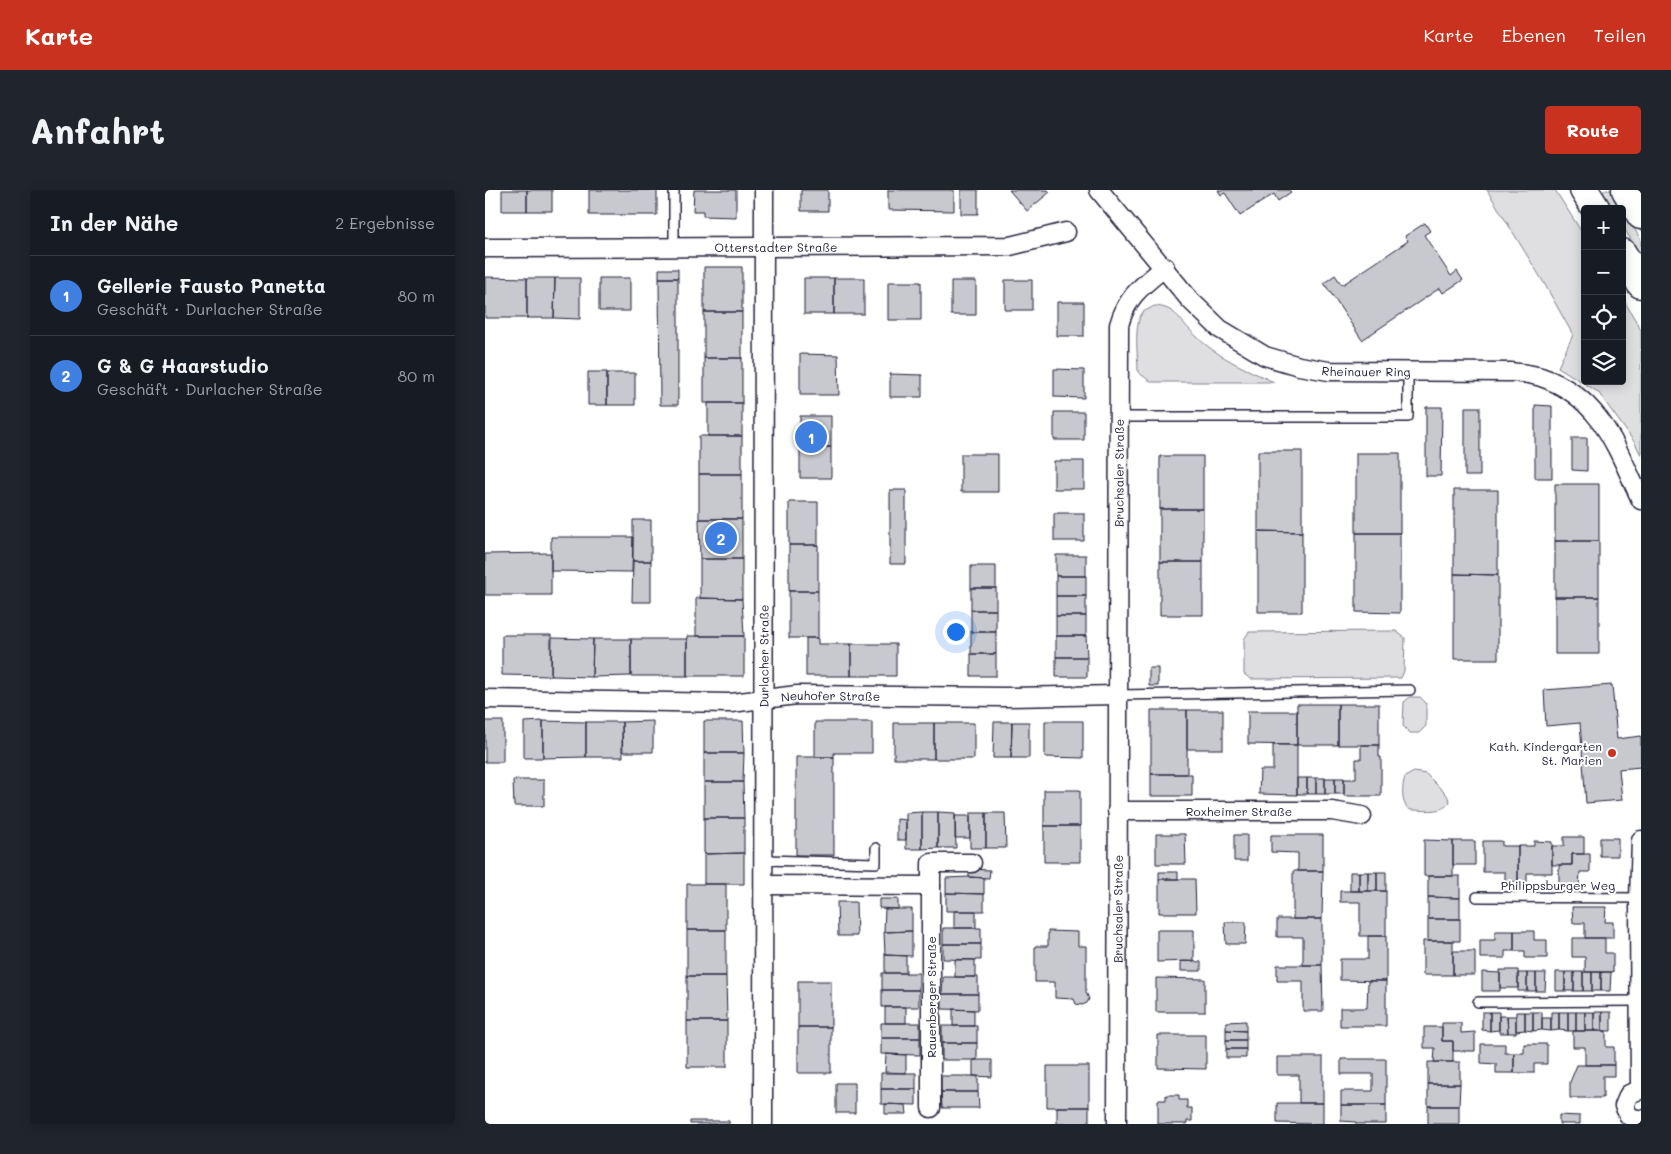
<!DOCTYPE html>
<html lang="de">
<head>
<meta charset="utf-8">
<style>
  :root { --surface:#171b24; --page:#20242c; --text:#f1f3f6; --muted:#9ea1a6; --line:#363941; --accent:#c8321e }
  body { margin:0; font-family:Mali,sans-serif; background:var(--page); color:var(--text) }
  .controls { position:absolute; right:15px; top:15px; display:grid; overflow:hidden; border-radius:5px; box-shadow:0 2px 12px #0003 }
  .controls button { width:45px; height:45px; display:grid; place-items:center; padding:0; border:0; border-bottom:1px solid var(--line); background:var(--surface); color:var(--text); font:25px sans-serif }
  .you { position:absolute; left:470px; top:441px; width:18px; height:18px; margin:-12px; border:4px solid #fff; border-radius:50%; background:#1a73e8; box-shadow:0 0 0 8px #1a73e833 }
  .badge { display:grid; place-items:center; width:32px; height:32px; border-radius:50%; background:var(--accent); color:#fff; font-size:16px; font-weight:700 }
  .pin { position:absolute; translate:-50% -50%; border:2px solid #fff; box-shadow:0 1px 5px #0006 }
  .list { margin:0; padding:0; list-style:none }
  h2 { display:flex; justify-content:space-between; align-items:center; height:65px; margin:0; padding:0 20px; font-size:21px }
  h2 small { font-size:16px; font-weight:400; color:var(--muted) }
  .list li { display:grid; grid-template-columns:32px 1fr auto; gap:15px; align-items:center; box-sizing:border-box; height:80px; padding:0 20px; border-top:1px solid var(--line) }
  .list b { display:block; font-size:19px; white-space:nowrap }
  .list p { margin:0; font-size:16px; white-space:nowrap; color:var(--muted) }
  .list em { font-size:16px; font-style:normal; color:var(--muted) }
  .icon { flex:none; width:28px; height:28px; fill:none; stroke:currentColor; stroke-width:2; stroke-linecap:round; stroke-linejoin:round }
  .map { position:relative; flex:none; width:1156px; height:934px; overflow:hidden; border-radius:5px }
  header { display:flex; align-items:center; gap:30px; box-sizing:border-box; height:70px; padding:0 25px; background:var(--accent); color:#fff }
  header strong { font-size:24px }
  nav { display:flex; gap:28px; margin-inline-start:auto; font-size:18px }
  .intro { display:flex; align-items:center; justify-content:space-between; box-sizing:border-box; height:120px; padding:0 30px }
  h1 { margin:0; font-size:35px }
  .button { padding:12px 22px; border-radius:5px; background:var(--accent); color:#fff; font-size:18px; font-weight:700 }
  main { display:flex; gap:30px; padding:0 30px }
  aside { flex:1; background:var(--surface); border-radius:5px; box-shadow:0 2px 12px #0003 }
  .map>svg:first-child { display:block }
  .green { fill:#dfdfe2; stroke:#80808e }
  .building { fill:#c8c8cf; stroke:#22223b }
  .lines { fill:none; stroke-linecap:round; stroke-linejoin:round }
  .lane-casing { stroke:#22223b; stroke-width:12 }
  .street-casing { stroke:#22223b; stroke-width:21 }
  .highway-casing { stroke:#22223b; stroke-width:31 }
  .lane { stroke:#fff; stroke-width:9 }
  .street { stroke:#fff; stroke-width:18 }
  .highway { stroke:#fff; stroke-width:28 }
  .poi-dot { fill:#c8321e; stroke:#fff; stroke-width:2 }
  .labels { text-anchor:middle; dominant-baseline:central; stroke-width:4; stroke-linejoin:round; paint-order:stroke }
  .street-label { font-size:12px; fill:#22223b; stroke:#fff }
  .poi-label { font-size:12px; fill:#22223b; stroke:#fff; text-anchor:end }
</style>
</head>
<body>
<header>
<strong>Karte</strong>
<nav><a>Karte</a><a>Ebenen</a><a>Teilen</a></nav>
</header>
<div class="intro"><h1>Anfahrt</h1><a class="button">Route</a></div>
<main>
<aside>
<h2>In der Nähe<small>2 Ergebnisse</small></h2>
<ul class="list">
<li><span class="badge" style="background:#3f7fe0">1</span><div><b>Gellerie Fausto Panetta</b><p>Geschäft · Durlacher Straße</p></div><em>80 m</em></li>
<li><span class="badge" style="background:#3f7fe0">2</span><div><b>G &amp; G Haarstudio</b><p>Geschäft · Durlacher Straße</p></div><em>80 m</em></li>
</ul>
</aside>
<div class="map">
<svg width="1156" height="934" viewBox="0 0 1156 934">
  <rect width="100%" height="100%" fill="#fff"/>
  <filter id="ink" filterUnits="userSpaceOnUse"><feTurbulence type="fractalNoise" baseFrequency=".02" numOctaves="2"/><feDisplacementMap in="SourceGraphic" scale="10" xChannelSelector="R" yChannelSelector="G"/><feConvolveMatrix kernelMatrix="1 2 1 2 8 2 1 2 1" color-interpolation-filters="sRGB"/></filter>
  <g filter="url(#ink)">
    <path class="green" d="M1002 0H1070L1100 47V191H1137V107L1156 140V265L1150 253 1113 202 1073 177 1088 145 1059 93Z
      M1115 0H1126L1156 50V66L1137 35V19H1127Z
      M669 116C691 117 694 130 709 144 731 167 761 179 789 192H666L653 182C653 167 648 133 658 122 661 120 666 118 669 116Z
      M911 441 920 448 919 481 916 488 766 489 759 484V449L764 442Z
      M925 507H935L941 513V536L934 543H925L918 536 919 512Z
      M929 582 941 584 962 605 965 612C956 624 939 620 926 620 915 616 917 596 920 587Z"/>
    <path class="building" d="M17 0H42V21H17Z
      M42 0H67V21H42Z
      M104 0H172V25H104Z
      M209 0H251V27L218 26V21H208Z
      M316 0H343V21H316Z
      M403 0H469V21L403 20Z
      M476 0H493V24H476Z
      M524 0H563L565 2 542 21Z
      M733 0H804L806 2 793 11 789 4 755 26 740 3 736 5Z
      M940 33 945 41 939 45 966 86 972 81 978 90 958 103 955 98 877 150 839 93 850 85 857 95 923 51 920 46Z
      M219 77H257V122H219Z
      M174 79H193V88H174Z
      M0 87 42 88V128H0Z
      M42 88H70L69 128H42Z
      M70 88H95V129L69 128Z
      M114 88H145V121H114Z
      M174 88H193V215H175Z
      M319 88H349V124H319Z
      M349 88H379V124H349Z
      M520 90H547V120H520Z
      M466 91H491V125H466Z
      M403 92H436V130H403Z
      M572 112H599V146H572Z
      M219 122H257V168H219Z
      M315 164 353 165 354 205H315Z
      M219 168H257V213H219Z
      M569 179 599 180V208L569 207Z
      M103 182H122V215H103Z
      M122 183H150V215H122Z
      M405 184 437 185V207H405Z
      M223 213H257V246H223Z
      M1050 215 1067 216V288H1050Z
      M941 217H957L956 286H941Z
      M980 217H995V286H980Z
      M569 222H599V250H569Z
      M315 226H346V257H315Z
      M214 246H257V284H214Z
      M1087 248H1102V281L1087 280Z
      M315 257H346V288H315Z
      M773 261H817V342L773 341Z
      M871 263H915V343H871Z
      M476 264H513V302H476Z
      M675 266H718V319H675Z
      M569 271H599V299H569Z
      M214 284H257V329H214Z
      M1070 294H1114V351H1070Z
      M405 300H421V374H405Z
      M969 300H1013V385L969 384Z
      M304 312H333V355H304Z
      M675 319H718V372H675Z
      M569 323H599V351H569Z
      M214 329H257V369H215Z
      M148 330H166V371H148Z
      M773 341 817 342V422H773Z
      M871 343H915V423L871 422Z
      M66 347H148L147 382 66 381Z
      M1070 351H1114V407H1070Z
      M304 355H333V401H304Z
      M66 363V405H0V364Z
      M571 365H601V386H571Z
      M215 369H257V409L215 408Z
      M148 371H166V412H147Z
      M675 372H718V425H675Z
      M486 376H511V398H486Z
      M969 384 1013 385V469H969Z
      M571 386H601V406H571Z
      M486 398H511V420H486Z
      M304 401H333V448H304Z
      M571 406H601V426H571Z
      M1070 407H1114V464H1070Z
      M211 408 257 409 259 446H211Z
      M486 420H511V442H486Z
      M571 426H601V446H571Z
      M486 442H511V464H486Z
      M17 445H66V486L17 485Z
      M202 446H259V486H202Z
      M571 446H601L602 467H571Z
      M67 448 108 449 107 487 66 486Z
      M321 448H333V454H366V486H321Z
      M108 449H146V486L107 487Z
      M146 449H202V486H146Z
      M366 454H411V486H366Z
      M486 464H511V486H486Z
      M571 467H602V487H571Z
      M664 478H673V496H664Z
      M1127 495 1132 549 1156 546V577L1134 579 1137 610 1101 613 1095 533 1061 536 1059 500Z
      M812 514H853V555H812Z
      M853 514H894V555H853Z
      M666 520H702V584H666Z
      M702 520H738V559H702Z
      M763 521H812V555L763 554Z
      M0 531H18V572H0Z
      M58 531 101 532V567L58 568Z
      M58 531V568H39V532Z
      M168 531V562H137V532Z
      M219 531H258L259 563H219Z
      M560 531H598V568L560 567Z
      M101 532H137L138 567H101Z
      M330 532H387V563H349V567H330Z
      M509 532H527L526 568H508Z
      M527 532H544V568H526Z
      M409 533H449V569H409Z
      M449 533H489V569H449Z
      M788 555H812V605L774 604 775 580H788Z
      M876 555H894V567H896V606H859V589H871V569H876Z
      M219 563H259L258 592H219Z
      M311 567H349V665H311Z
      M666 584H707V606H666Z
      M812 588H822V604H812Z
      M822 588H831V604H822Z
      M831 588H840V604H831Z
      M840 588H850V604H840Z
      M850 588H859V604H850Z
      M28 590H59V616H29Z
      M219 592H258L259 628H219Z
      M559 600H595V636H559Z
      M437 622H453V658L437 659Z
      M437 622V659H421V623Z
      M453 622 470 623 471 658H453Z
      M485 623H501V658H485Z
      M501 623H520L521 658H501Z
      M470 626H485V648H470Z
      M219 628H259V663L219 664Z
      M412 629 421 630V650H412Z
      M559 636H595V672H559Z
      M671 644H700L701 674H671Z
      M749 645H762V671H749Z
      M786 645H838V681H813V663L786 662Z
      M1079 647H1099V664H1087V675H1067V656H1079Z
      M1115 648H1133V666H1115Z
      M939 650 968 651V686H939Z
      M968 651H990V675H968Z
      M998 651H1017V656H1033V692H1020V682H998Z
      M1049 651 1067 652V683H1042V692H1033V656H1049Z
      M259 663V694H219V664Z
      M1087 664H1105V682H1095L1094 697H1074V675H1087Z
      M484 679 505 680 504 688 484 687Z
      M808 681H838L837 729H808Z
      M674 682H693V689H674Z
      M865 682H874V701H865Z
      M874 682H883V701H874Z
      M883 682H892V701H883Z
      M892 682H901V701H892Z
      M943 686H975V708L943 707Z
      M484 687 499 688V704L461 703V688Z
      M674 689H710L711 723H674Z
      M202 694H241V740H202Z
      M855 701H901V746H875V712H855Z
      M461 703 499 704V721H461Z
      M943 707 975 708V729H943Z
      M394 709H413V719L394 718Z
      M352 712H371L372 746H353Z
      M1087 717H1121L1120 732H1128V748H1100V733H1088Z
      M400 719H427V741L399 742Z
      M469 721H491V738H469Z
      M792 729H837V775H818V747H792Z
      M943 729H975V751H943Z
      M740 732H761L760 754H741Z
      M458 738H496V754H458Z
      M202 740H241V786H202Z
      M672 740H709V771L672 772Z
      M427 741V766L400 765 399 742Z
      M563 741 593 742V756H601V802L604 809 602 813 597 815 591 814 589 809 570 808V792H550V756H563Z
      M1010 741H1029V761H1020V768H995V750H1010Z
      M1029 741H1049V750H1062V768H1040V761H1029Z
      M883 746H901V791L855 790V769H883Z
      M1087 748H1120V763H1128V782H1100V767H1087Z
      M938 751H968V785H938Z
      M458 754H496V770L458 769Z
      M968 761H990V785H968Z
      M400 765 421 766V783H400Z
      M470 770H490V787H470Z
      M696 771 716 772V781H696Z
      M792 775H837L838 821H818V791H792Z
      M1015 780H1033V798H1015Z
      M997 782 1015 783V801H997Z
      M1071 782H1080V801H1071Z
      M1080 782H1089V801H1080Z
      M1089 782H1098V801H1089Z
      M1098 782H1107V801H1098Z
      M1107 782H1116V801H1107Z
      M1116 782H1126L1125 801H1116Z
      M397 783H434V800H397Z
      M1033 783H1042V801H1033Z
      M1042 783H1051V801H1042Z
      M1051 783H1061L1060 801H1051Z
      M202 786H241L242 831H202Z
      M458 787H493V804H457Z
      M671 788 720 789V822H671Z
      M313 791H346V837H313Z
      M883 791H901V836H855V818H882Z
      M397 800H434V817H397Z
      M457 804H493V820L457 819Z
      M400 817H421V833H400Z
      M468 819 489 820V836H468Z
      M997 822H1005V841L997 840Z
      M1005 822H1014V840L1005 841Z
      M1031 822H1040V840L1031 841Z
      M1040 822H1048V841L1040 840Z
      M1048 822H1057V840L1048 841Z
      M1066 822H1074V840L1066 841Z
      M1074 822H1083V841L1074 840Z
      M1083 822H1091V841H1083Z
      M1091 822H1100V841H1091Z
      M1100 822H1109V841H1100Z
      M1109 822H1117V841H1109Z
      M1117 822H1126V841H1117Z
      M1014 826H1022L1023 843H1014Z
      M1022 826H1031V843H1023Z
      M1057 828H1066V841L1057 840Z
      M202 831H242V877H202Z
      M761 831V841L741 840V832Z
      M396 833H435V848H396Z
      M957 833H976V843L990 842V861H968V851H957Z
      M457 836H492V853H457Z
      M313 837H346V883H313Z
      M939 837H957V851H968V872H949L950 858H939Z
      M741 840 761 841V850H741Z
      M1088 841H1121V857H1129V875H1100V857H1088Z
      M673 845H721V879L673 878Z
      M396 848H435V865L396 864Z
      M741 850H761V859H741Z
      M457 853H492V870H457Z
      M996 854H1020V863H1029V883H1011V874L996 873Z
      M1039 854H1062V874H1049V883H1029V863H1039Z
      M741 859H761V868H741Z
      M401 864 421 865V883L400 882Z
      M792 867H838V913H814V885H792Z
      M856 869H901V915H856V901H888V884H856Z
      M488 870H507V887L488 886Z
      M943 872H975V894H943Z
      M1092 875H1129V886H1118V908H1085V892Z
      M562 876H604V917H562Z
      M396 883H431V899H396Z
      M456 886H493V902H456Z
      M351 893H370V923H351Z
      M943 894H975L974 916H943Z
      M396 899H431V915L396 914Z
      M456 902H493L494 918H457Z
      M681 905H694V910H702V918H707V931H702V934H673V910H681Z
      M792 913H838V934L792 933Z
      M400 914 421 915 422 924H400Z
      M856 915H901V934H871V932L856 931Z
      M943 916H974V934H943Z
      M572 917H604V934H572Z
      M1074 925 1095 926V934H1074Z
      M205 931H244V934H205Z"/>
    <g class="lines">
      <g class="lane-casing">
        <path id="lane" d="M189 0V57
          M634 227H923V180
          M633 505 925 500
          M279 670 391 673V658
          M992 707 1154 708
          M993 812 1154 811"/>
      </g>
      <g class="street-casing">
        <g id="street">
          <path id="s1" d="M614 0 705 110 735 139 780 166 814 176 844 181 1026 182C1036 183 1047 184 1056 187 1116 207 1132 259 1156 310"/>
          <path id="s2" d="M0 58 525 56 581 42"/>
          <path id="s3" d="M0 509 246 513 312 505 520 507 633 505"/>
          <path id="s4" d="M632 621H847L877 626"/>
          <path d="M279 695 446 696V673H487"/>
          <path d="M1155 900 1154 708 1156 650"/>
          <path d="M1155 900 1144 904 1139 916 1144 926 1154 930 1156 929"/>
          <path d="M446 918V696"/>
          <path id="s5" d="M278 934 279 0"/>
          <path id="s6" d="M632 934 634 135C642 106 657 96 680 77"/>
        </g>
      </g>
      <g class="highway-casing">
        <path id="highway" d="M1099 0 1111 19
          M1141 0 1156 25
          M1137 63 1156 94"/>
      </g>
      <use href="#lane" class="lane"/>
      <use href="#street" class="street"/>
      <use href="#highway" class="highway"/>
    </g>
  </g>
  <circle class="poi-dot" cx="1127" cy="563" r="5"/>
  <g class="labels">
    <g class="street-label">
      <text stroke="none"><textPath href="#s2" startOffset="291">Otterstadter Straße</textPath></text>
      <text stroke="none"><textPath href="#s1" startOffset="340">Rheinauer Ring</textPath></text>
      <text stroke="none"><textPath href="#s6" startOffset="651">Bruchsaler Straße</textPath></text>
      <text stroke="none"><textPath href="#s5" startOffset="468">Durlacher Straße</textPath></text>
      <text stroke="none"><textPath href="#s3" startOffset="346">Neuhofer Straße</textPath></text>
      <text stroke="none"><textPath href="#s4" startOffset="122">Roxheimer Straße</textPath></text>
      <text x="1073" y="695">Philippsburger Weg</text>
      <text stroke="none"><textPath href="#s6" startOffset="215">Bruchsaler Straße</textPath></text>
      <text transform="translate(446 807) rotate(-90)">Rauenberger Straße</text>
    </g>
    <g class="poi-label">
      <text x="1117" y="556">Kath. Kindergarten<tspan x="1117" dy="14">St. Marien</tspan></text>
    </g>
  </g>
</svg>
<div class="controls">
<button>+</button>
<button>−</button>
<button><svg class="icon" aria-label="locate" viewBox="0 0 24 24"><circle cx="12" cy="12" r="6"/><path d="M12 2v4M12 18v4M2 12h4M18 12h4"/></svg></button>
<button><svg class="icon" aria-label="layers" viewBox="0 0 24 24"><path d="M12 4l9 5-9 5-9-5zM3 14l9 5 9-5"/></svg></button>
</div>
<div class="you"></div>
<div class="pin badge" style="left:326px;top:247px;background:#3f7fe0">1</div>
<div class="pin badge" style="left:236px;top:348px;background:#3f7fe0">2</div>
</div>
</main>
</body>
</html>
